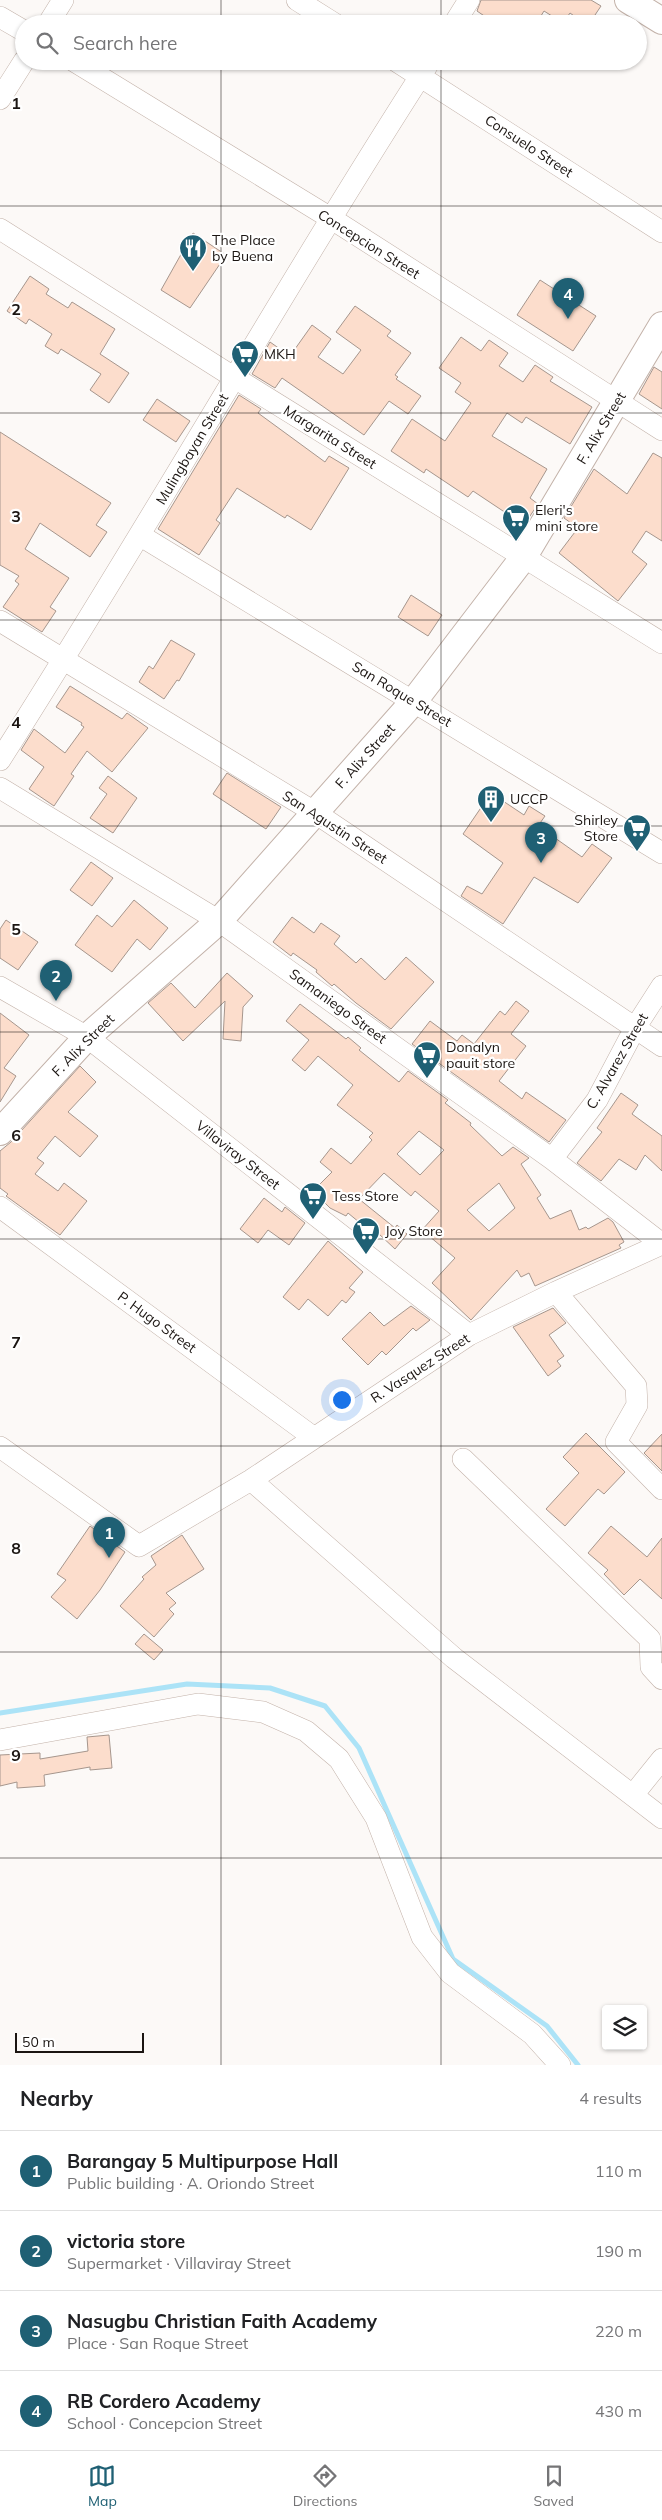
<!DOCTYPE html>
<html lang="en">
<head>
<meta charset="utf-8">
<style>
  :root { --surface:#fff; --page:#f2f2f2; --text:#202124; --muted:#757577; --line:#e0e0e0; --accent:#1f6074 }
  body { margin:0; font-family:Mulish,sans-serif; background:var(--page); color:var(--text) }
  .controls { position:absolute; right:15px; bottom:15px; display:grid; overflow:hidden; border-radius:5px; box-shadow:0 1px 4px #0004 }
  .controls button { width:45px; height:45px; display:grid; place-items:center; padding:0; border:0; border-bottom:1px solid var(--line); background:var(--surface); color:var(--text); font:25px sans-serif }
  .scale { position:absolute; left:15px; bottom:12px; width:129px; box-sizing:border-box; padding-left:5px; border:2px solid #1b1512; border-top:0; font-size:14px; line-height:18px; white-space:nowrap; color:#1b1512; -webkit-text-stroke:4px #fff; paint-order:stroke }
  .you { position:absolute; left:341px; top:1399px; width:18px; height:18px; margin:-12px; border:4px solid #fff; border-radius:50%; background:#1a73e8; box-shadow:0 0 0 8px #1a73e833 }
  .badge { display:grid; place-items:center; width:32px; height:32px; border-radius:50%; background:var(--accent); color:#fff; font-size:16px; font-weight:700 }
  .pin { position:absolute; translate:-50% -41px; filter:drop-shadow(0 1px 2px #0008) }
  .pin::after { content:''; position:absolute; top:26px; width:18px; height:15px; background:inherit; clip-path:polygon(0 0,100% 0,50% 100%) }
  .list { margin:0; padding:0; list-style:none }
  h2 { display:flex; justify-content:space-between; align-items:center; height:65px; margin:0; padding:0 20px; font-size:21px }
  h2 small { font-size:16px; font-weight:400; color:var(--muted) }
  .list li { display:grid; grid-template-columns:32px 1fr auto; gap:15px; align-items:center; box-sizing:border-box; height:80px; padding:0 20px; border-top:1px solid var(--line) }
  .list b { display:block; font-size:19px; white-space:nowrap }
  .list p { margin:0; font-size:16px; white-space:nowrap; color:var(--muted) }
  .list em { font-size:16px; font-style:normal; color:var(--muted) }
  .icon { flex:none; width:28px; height:28px; fill:none; stroke:currentColor; stroke-width:2; stroke-linecap:round; stroke-linejoin:round }
  .map { position:relative; flex:none; width:662px; height:2065px; overflow:hidden }
  .search { position:absolute; background:var(--surface); box-shadow:0 1px 4px #0004; left:15px; right:15px; top:15px; height:55px; display:flex; align-items:center; gap:12px; box-sizing:border-box; padding:0 18px; border-radius:28px; color:var(--muted); font-size:19px }
  .sheet { height:385px; background:var(--surface) }
  nav { display:flex; justify-content:space-around; align-items:center; box-sizing:border-box; height:70px; border-top:1px solid var(--line); background:var(--surface); font-size:14px; color:var(--muted) }
  nav a { display:grid; justify-items:center; gap:2px }
  nav .on { color:var(--accent) }
  .map>svg:first-child { display:block }
  .lines { fill:none; stroke-linecap:round; stroke-linejoin:round }
  .stream { stroke:#ace3f7; stroke-width:5 }
  .building { fill:#fcddcc; stroke:#a6968d; fill-rule:evenodd }
  .minor-casing { stroke:#c3b2a9; stroke-width:22 }
  .major-casing { stroke:#c3b2a9; stroke-width:28 }
  .minor { stroke:#fff; stroke-width:21 }
  .major { stroke:#fff; stroke-width:26 }
  .grid { fill:none; stroke:#1b1512; stroke-width:1; stroke-opacity:0.55 }
  .labels { text-anchor:middle; dominant-baseline:central; stroke-width:4.5; stroke-linejoin:round; paint-order:stroke }
  .street-label { font-size:14px; fill:#1b1512; stroke:#fff }
  .poi-label { font-size:14px; fill:#1b1512; stroke:#fff; text-anchor:start }
  .grid-label { font-size:16px; text-anchor:middle; font-weight:bold; fill:#1b1512; stroke:#fff; stroke-width:4.5; stroke-linejoin:round; paint-order:stroke }
</style>
</head>
<body>
<div class="map">
<svg width="662" height="2065" viewBox="0 0 662 2065">
  <rect width="100%" height="100%" fill="#fcf9f7"/>
  <g class="lines">
    <path class="stream" d="M0 1713 187 1684 270 1688 325 1706 359 1748 453 1959 547 2026 578 2065"/>
  </g>
  <path class="building" d="M481 0H591L601 6 589 24H585L570 13 563 23 544 11 536 24H496L477 11Z
    M193 233 226 255 190 308 161 290Z
    M30 276 49 289 46 294 68 308 72 302 115 329 100 354 129 373 109 403 90 390 101 374 61 349 58 354 45 346 52 334 29 319 26 324 7 311Z
    M540 280 596 316 573 351 517 315Z
    M355 306 391 331 387 336 411 353 395 375 398 377 396 379 421 396 408 414 389 401 364 435 282 378 275 388 252 374 270 342 290 356 312 325 331 339 318 357 343 374 361 350 336 332Z
    M461 337 481 351 489 340 508 353 499 366 523 382 535 365 553 377 550 381 592 407 570 444 526 417 522 423 507 413 492 436 547 469 530 498 538 504 524 525 473 491 468 497 426 469 424 473 391 451 412 419 445 441 471 403 455 392 461 383 439 368Z
    M654 367 662 372V409L639 394Z
    M239 395 261 409 258 413 325 462 329 456 349 468 311 530 287 515 285 518 237 488 216 520 220 523 199 555 158 529Z
    M157 399 190 421 176 442 143 420Z
    M0 432 111 503 96 525 107 532 90 557 40 523 25 549 69 578 50 607 56 611 42 632 3 607 19 584 15 581 19 576 0 565Z
    M653 453 662 458V541L646 531 632 552 647 564 618 601 559 553 578 528 564 518 594 469 627 494Z
    M411 595 442 615 428 636 398 617Z
    M171 640 195 654 179 681 177 680 164 699 139 682 149 666 153 669Z
    M70 686 122 719 127 713 148 728 112 772 87 751 71 774 74 776 54 806 29 789 44 767 21 750 34 729 65 753 84 727 81 725 82 723 56 707Z
    M227 773 281 807 266 829 213 794Z
    M108 776 137 798 113 833 90 818 107 794 99 788Z
    M491 793 524 815 529 806 545 816 538 826 582 857 592 844 612 858 578 903 534 877 503 924 461 896 467 886 482 894 503 863 463 834Z
    M91 862 113 878 92 906 70 890Z
    M134 900 168 928 150 950 137 939 112 972 75 945 97 915 112 927Z
    M292 917 314 933 321 923 340 936 334 944 356 963 361 958 385 980 406 957 434 982 391 1029 356 1003 334 984 332 986 316 972 317 970 293 953 291 956 273 942Z
    M6 920 38 942 18 970 0 958V929Z
    M227 973 253 996 243 1007 241 1041 223 1039 225 1001 183 1041 148 1003 171 983 195 1008Z
    M516 1001 529 1011 511 1034 526 1046 499 1081 522 1099 526 1092 566 1120 549 1142 412 1044 430 1021 457 1041 462 1035 474 1044 500 1011 505 1015Z
    M300 1004 346 1039 348 1037 361 1048 359 1050 399 1082 408 1071 448 1100 445 1103 471 1123 470 1125 502 1156 513 1147 529 1158 521 1164 541 1195 537 1198 550 1219 571 1210 579 1230 586 1227 588 1229 608 1218 613 1222 624 1242 619 1245 621 1248 535 1286 529 1273 521 1277 517 1270 471 1320 432 1283 455 1258 422 1230 439 1211 415 1191 411 1196 384 1173 359 1199 395 1228 397 1225 407 1234 395 1249 379 1234 377 1237 348 1213 346 1216 330 1208 313 1191 332 1172 320 1162 331 1148 351 1164 372 1140 369 1137 373 1133 337 1105 353 1085 318 1056 305 1071 292 1060 309 1040 286 1021ZM419 1131 444 1150 420 1175 397 1154ZM499 1183 515 1208 489 1231 467 1210Z
    M0 1013 29 1035 4 1068 16 1076 0 1102Z
    M80 1066 96 1082 68 1112 98 1136 80 1157 55 1136 37 1158 44 1163 35 1174 58 1191 64 1183 87 1201 60 1235 6 1196 8 1194 0 1188V1151L11 1142Z
    M621 1093 638 1105 632 1114 662 1136V1171L645 1155 636 1170 619 1159 601 1181 577 1163 602 1132 597 1128Z
    M264 1198 282 1212 285 1207 305 1223 289 1245 268 1230 258 1243 240 1229Z
    M328 1241 363 1272 349 1288 355 1292 346 1303 342 1300 328 1316 308 1299 299 1310 283 1297Z
    M411 1306 430 1320 416 1331 413 1328 386 1355 382 1351 368 1365 342 1339 370 1312 384 1326Z
    M553 1308 566 1323 549 1335 564 1356 557 1361 561 1366 548 1376 513 1327Z
    M586 1433 625 1472 604 1494 598 1489 565 1526 546 1509 579 1473 563 1457Z
    M662 1434V1471L644 1453Z
    M90 1526 125 1552 100 1590 77 1619 51 1597 66 1580 57 1574Z
    M611 1526 647 1557 662 1538V1599L640 1579 624 1595 604 1574 608 1570 588 1553Z
    M182 1535 204 1569 166 1593 176 1603 169 1609 174 1614 154 1637 120 1606 144 1579 142 1577 156 1565 151 1556Z
    M144 1634 163 1650 154 1660 135 1644Z
    M109 1735 112 1768 90 1770V1767L44 1775 45 1786 17 1788V1782L0 1786V1755L40 1753V1759L88 1751 87 1737Z"/>
  <g class="lines">
    <g class="minor-casing">
      <path id="minor" d="M297 0 335 24
        M0 17 24 31
        M48 24 63 0
        M454 24 469 0
        M74 61 332 219 662 430
        M396 61 662 232
        M0 99 24 61
        M0 229 235 378 662 643
        M141 536 662 853
        M0 621 314 812 662 1046
        M0 760C147 530 282 291 430 61
        M0 788 219 921 552 1159 662 1244 556 1292 469 1335 251 1480 139 1546 0 1447
        M0 987 87 1037 469 1335
        M552 1159 597 1100 635 1028 662 986
        M0 1207 313 1437
        M556 1292 636 1386 637 1405 616 1442 662 1489
        M463 1459 650 1639 651 1667 662 1679
        M251 1480 454 1658 662 1818
        M0 1740 198 1704 263 1712 306 1731 339 1759 376 1818 422 1937 450 1973 532 2034 560 2065
        M633 1795 662 1759"/>
    </g>
    <g class="major-casing">
      <path id="major" d="M628 0 662 21
        M0 1132 87 1037 219 921 414 701 523 558 662 325"/>
    </g>
    <use href="#minor" class="minor"/>
    <use href="#major" class="major"/>
  </g>
  <path class="grid" d="M221 0V24M441 0V24M221 61V2065M441 61V2065M0 206H662M0 413H662M0 620H662M0 826H662M0 1032H662M0 1239H662M0 1446H662M0 1652H662M0 1858H662"/>
  <defs>
    <g id="restaurant-pin" transform="scale(1.4375)"><path d="M0 17L-7.5 6A9.5 9.5 0 1 1 7.5 6Z" fill="#1f6074" stroke="#fff"/><path d="M-5-6h1v4h1v-4h1v4h1v-4h1v5L-1.5 .5V6h-2V.5L-5-1ZM5-6V6H3V1.5H1.5Q1.5-4 5-6Z" fill="#fff"/></g>
    <g id="supermarket-pin" transform="scale(1.4375)"><path d="M0 17L-7.5 6A9.5 9.5 0 1 1 7.5 6Z" fill="#1f6074" stroke="#fff"/><path d="M-6-5.5h2.5l.6 2H6L4.5 2H-2.5L-4.4-4H-6ZM-1.5 3.2a1.3 1.3 0 1 0 .1 0ZM3 3.2a1.3 1.3 0 1 0 .1 0Z" fill="#fff"/></g>
    <g id="building-pin" transform="scale(1.4375)"><path d="M0 17L-7.5 6A9.5 9.5 0 1 1 7.5 6Z" fill="#1f6074" stroke="#fff"/><path d="M-4-6H4V6H1V3H-1V6H-4ZM-2.5-4.3h1.7v1.8h-1.7ZM.8-4.3h1.7v1.8H.8ZM-2.5-1h1.7V.8h-1.7ZM.8-1h1.7V.8H.8Z" fill="#fff"/></g>
  </defs>
  <g fill-rule="evenodd">
    <use href="#restaurant-pin" x="193" y="248"/>
    <use href="#supermarket-pin" x="245" y="354"/>
    <use href="#supermarket-pin" x="516" y="518"/>
    <use href="#building-pin" x="491" y="799"/>
    <use href="#supermarket-pin" x="637" y="828"/>
    <use href="#supermarket-pin" x="427" y="1055"/>
    <use href="#supermarket-pin" x="313" y="1196"/>
    <use href="#supermarket-pin" x="366" y="1231"/>
  </g>
  <g class="labels">
    <g class="street-label">
      <text transform="translate(529 146) rotate(33)">Consuelo Street</text>
      <text transform="translate(369 244) rotate(32)">Concepcion Street</text>
      <text transform="translate(601 428) rotate(-59)">F. Alix Street</text>
      <text transform="translate(330 437) rotate(32)">Margarita Street</text>
      <text transform="translate(192 449) rotate(-59)">Mulingbayan Street</text>
      <text transform="translate(402 694) rotate(31)">San Roque Street</text>
      <text transform="translate(365 756) rotate(-48)">F. Alix Street</text>
      <text transform="translate(335 827) rotate(33)">San Agustin Street</text>
      <text transform="translate(338 1006) rotate(36)">Samaniego Street</text>
      <text transform="translate(83 1045) rotate(-45)">F. Alix Street</text>
      <text transform="translate(617 1061) rotate(-60)">C. Alvarez Street</text>
      <text transform="translate(238 1155) rotate(38)">Villaviray Street</text>
      <text transform="translate(157 1322) rotate(36)">P. Hugo Street</text>
      <text transform="translate(420 1368) rotate(-33)">R. Vasquez Street</text>
    </g>
    <g class="poi-label">
      <text x="212" y="240">The Place<tspan x="212" dy="16">by Buena</tspan></text>
      <text x="264" y="354">MKH</text>
      <text x="535" y="510">Eleri's<tspan x="535" dy="16">mini store</tspan></text>
      <text x="510" y="799">UCCP</text>
      <text x="618" y="820" text-anchor="end">Shirley<tspan x="618" dy="16">Store</tspan></text>
      <text x="446" y="1047">Donalyn<tspan x="446" dy="16">pauit store</tspan></text>
      <text x="332" y="1196">Tess Store</text>
      <text x="385" y="1231">Joy Store</text>
    </g>
  </g>
  <g class="grid-label">
    <text x="16" y="109">1</text>
    <text x="16" y="315">2</text>
    <text x="16" y="522">3</text>
    <text x="16" y="728">4</text>
    <text x="16" y="935">5</text>
    <text x="16" y="1141">6</text>
    <text x="16" y="1348">7</text>
    <text x="16" y="1554">8</text>
    <text x="16" y="1761">9</text>
  </g>
</svg>
<div class="controls">
<button><svg class="icon" aria-label="layers" viewBox="0 0 24 24"><path d="M12 4l9 5-9 5-9-5zM3 14l9 5 9-5"/></svg></button>
</div>
<div class="scale">50 m</div>
<div class="you"></div>
<div class="pin badge" style="left:109px;top:1558px">1</div>
<div class="pin badge" style="left:56px;top:1001px">2</div>
<div class="pin badge" style="left:541px;top:863px">3</div>
<div class="pin badge" style="left:568px;top:319px">4</div>
<div class="search"><svg class="icon" aria-label="search" viewBox="0 0 24 24"><circle cx="10" cy="10" r="6"/><path d="M15 15l6 6"/></svg>Search here</div>
</div>
<section class="sheet">
<h2>Nearby<small>4 results</small></h2>
<ul class="list">
<li><span class="badge">1</span><div><b>Barangay 5 Multipurpose Hall</b><p>Public building · A. Oriondo Street</p></div><em>110 m</em></li>
<li><span class="badge">2</span><div><b>victoria store</b><p>Supermarket · Villaviray Street</p></div><em>190 m</em></li>
<li><span class="badge">3</span><div><b>Nasugbu Christian Faith Academy</b><p>Place · San Roque Street</p></div><em>220 m</em></li>
<li><span class="badge">4</span><div><b>RB Cordero Academy</b><p>School · Concepcion Street</p></div><em>430 m</em></li>
</ul>
</section>
<nav>
<a class="on"><svg class="icon" aria-label="map" viewBox="0 0 24 24"><path d="M3 6l6-2 6 2 6-2v14l-6 2-6-2-6 2zM9 4v14M15 6v14"/></svg>Map</a>
<a><svg class="icon" aria-label="directions" viewBox="0 0 24 24"><path d="M12 3l9 9-9 9-9-9zM9 14v-3h6M13 9l2 2-2 2"/></svg>Directions</a>
<a><svg class="icon" aria-label="saved" viewBox="0 0 24 24"><path d="M7 4h10v16l-5-4-5 4z"/></svg>Saved</a>
</nav>
</body>
</html>
